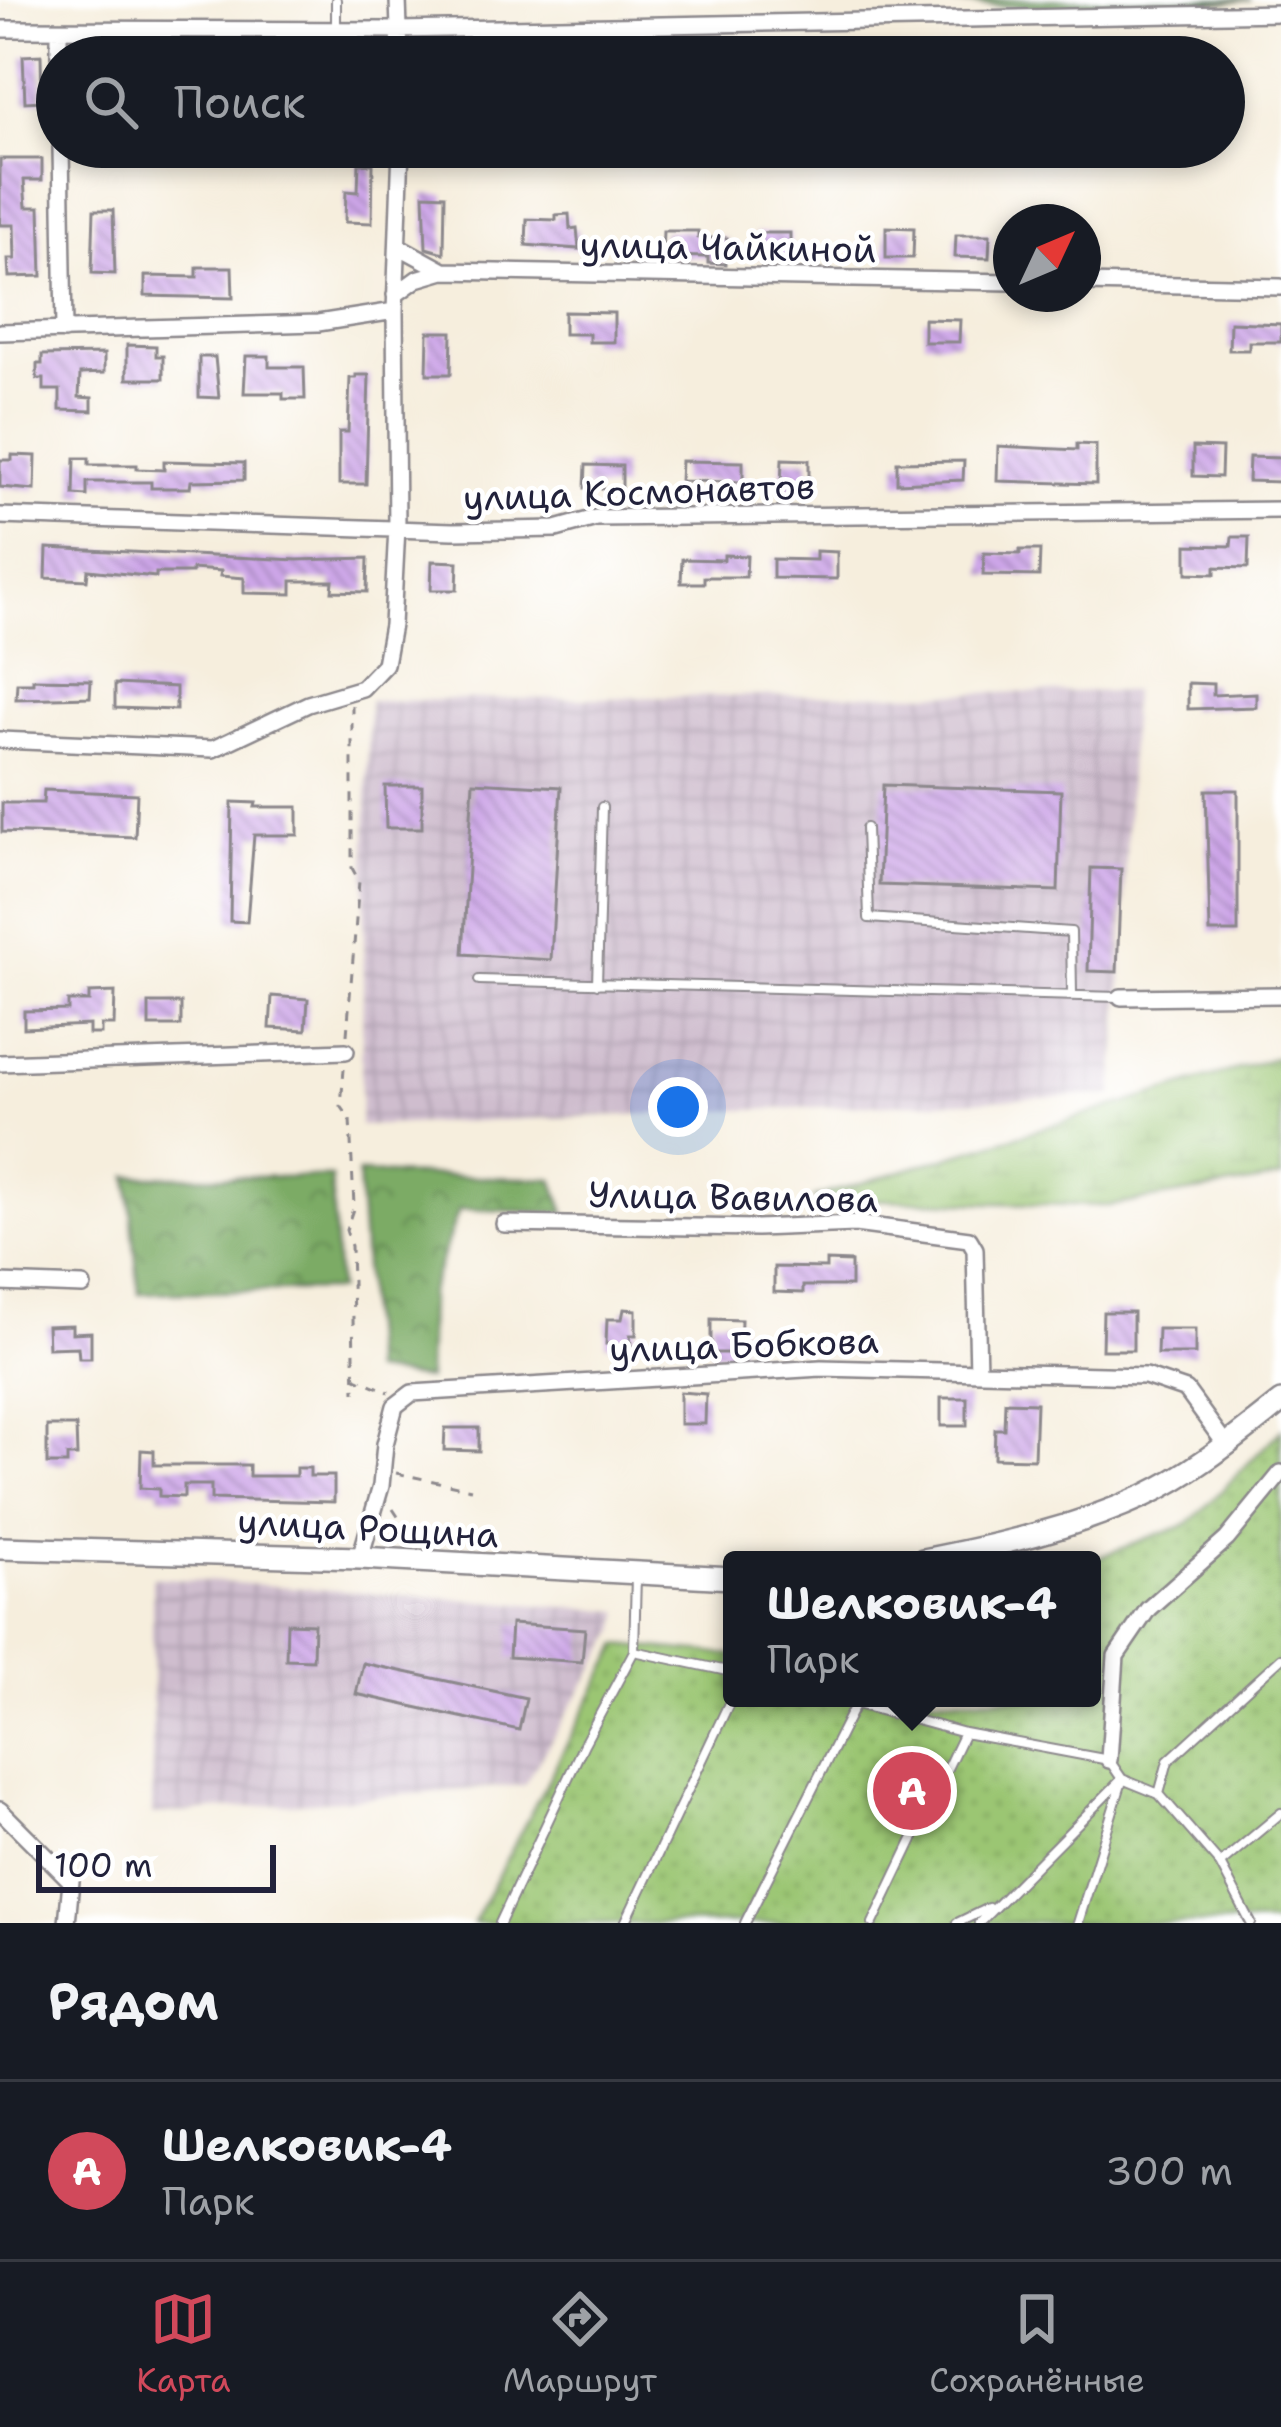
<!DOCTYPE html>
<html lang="ru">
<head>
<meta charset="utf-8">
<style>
  :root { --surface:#171b24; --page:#242831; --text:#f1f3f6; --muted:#9ea1a6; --line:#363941; --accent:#d1495b }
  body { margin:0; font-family:"Shantell Sans",sans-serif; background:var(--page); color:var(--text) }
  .compass { position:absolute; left:993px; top:204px; width:108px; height:108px; border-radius:50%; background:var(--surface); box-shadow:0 6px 18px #0003; rotate:46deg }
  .scale { position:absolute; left:36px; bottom:30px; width:240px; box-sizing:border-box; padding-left:12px; border:6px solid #22223b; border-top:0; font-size:33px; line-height:42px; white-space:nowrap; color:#22223b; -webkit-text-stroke:9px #fff; paint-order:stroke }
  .you { position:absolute; left:678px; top:1107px; width:42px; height:42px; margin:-30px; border:9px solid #fff; border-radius:50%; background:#1a73e8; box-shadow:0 0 0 18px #1a73e833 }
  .badge { display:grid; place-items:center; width:78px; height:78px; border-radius:50%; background:var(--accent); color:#fff; font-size:39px; font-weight:700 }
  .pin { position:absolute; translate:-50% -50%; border:6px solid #fff; box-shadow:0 3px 12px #0006 }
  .popup { position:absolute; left:723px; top:1551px; width:378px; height:156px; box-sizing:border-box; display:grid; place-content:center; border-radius:12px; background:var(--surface); filter:drop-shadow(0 3px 9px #0005); font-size:39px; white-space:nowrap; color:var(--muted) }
  .popup b { font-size:45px; color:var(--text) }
  .popup::after { content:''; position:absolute; left:50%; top:100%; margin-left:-24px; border:24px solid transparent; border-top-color:var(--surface) }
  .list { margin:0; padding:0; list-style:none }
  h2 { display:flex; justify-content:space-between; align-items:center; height:156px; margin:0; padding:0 48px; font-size:51px }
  h2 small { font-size:39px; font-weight:400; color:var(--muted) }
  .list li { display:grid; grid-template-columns:78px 1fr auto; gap:36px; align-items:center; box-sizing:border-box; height:180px; padding:0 48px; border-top:3px solid var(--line) }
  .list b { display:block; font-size:45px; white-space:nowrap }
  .list p { margin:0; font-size:39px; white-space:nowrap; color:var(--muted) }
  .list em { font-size:39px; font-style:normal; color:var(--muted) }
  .icon { flex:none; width:66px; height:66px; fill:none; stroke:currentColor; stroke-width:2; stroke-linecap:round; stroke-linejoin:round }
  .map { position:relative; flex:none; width:1281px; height:1923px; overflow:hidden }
  .search { position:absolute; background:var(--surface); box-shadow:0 6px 18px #0003; left:36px; right:36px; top:36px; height:132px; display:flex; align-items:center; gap:30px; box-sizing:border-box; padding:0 42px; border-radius:66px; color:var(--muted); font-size:45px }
  .sheet { height:336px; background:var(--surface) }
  nav { display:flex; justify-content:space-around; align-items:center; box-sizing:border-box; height:168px; border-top:3px solid var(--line); background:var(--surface); font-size:33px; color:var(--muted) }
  nav a { display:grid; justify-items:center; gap:6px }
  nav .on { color:var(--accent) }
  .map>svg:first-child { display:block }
  .industrial { fill:url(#industrial-grid) }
  .grass { fill:url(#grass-dots); stroke:#5e7457; stroke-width:3 }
  .forest { fill:url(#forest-crowns); stroke:#4f6650; stroke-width:3 }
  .wetland { fill:url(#wetland-marsh); stroke:#5e7457; stroke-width:3 }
  .building { fill:url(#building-back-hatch) }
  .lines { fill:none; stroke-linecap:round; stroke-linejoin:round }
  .lane-casing { stroke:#8c888c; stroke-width:12 }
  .street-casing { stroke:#8c888c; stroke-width:20 }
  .secondary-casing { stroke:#8c888c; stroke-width:26 }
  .path { stroke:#8c888c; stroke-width:3; stroke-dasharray:9 9; stroke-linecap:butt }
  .lane { stroke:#fff; stroke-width:8 }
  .street { stroke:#fff; stroke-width:15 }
  .secondary { stroke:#fff; stroke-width:21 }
  .labels { text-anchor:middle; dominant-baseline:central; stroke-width:9; stroke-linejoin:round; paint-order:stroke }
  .street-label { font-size:36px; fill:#22223b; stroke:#fff }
</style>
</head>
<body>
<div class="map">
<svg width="1281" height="1923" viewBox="0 0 1281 1923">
  <defs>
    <pattern id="industrial-grid" width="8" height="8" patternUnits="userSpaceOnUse" patternTransform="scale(3)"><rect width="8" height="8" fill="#cfbdce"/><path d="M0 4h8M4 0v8" fill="none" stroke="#b1a2b2"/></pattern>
    <pattern id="grass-dots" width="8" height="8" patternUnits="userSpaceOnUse" patternTransform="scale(3)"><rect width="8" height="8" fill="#9bc673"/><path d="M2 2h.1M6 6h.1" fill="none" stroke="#85aa64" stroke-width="1.8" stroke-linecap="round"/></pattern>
    <pattern id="forest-crowns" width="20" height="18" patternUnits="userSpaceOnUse" patternTransform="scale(3)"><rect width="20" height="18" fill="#7cab65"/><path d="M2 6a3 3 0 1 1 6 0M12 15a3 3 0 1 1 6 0" fill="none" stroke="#658b54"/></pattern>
    <pattern id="wetland-marsh" width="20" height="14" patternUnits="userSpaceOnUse" patternTransform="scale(3)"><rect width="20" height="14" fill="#9bc673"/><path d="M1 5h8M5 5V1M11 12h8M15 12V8" fill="none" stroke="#85aa64"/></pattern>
    <pattern id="building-back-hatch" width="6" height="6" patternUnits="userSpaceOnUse" patternTransform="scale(3)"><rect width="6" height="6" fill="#cda6e8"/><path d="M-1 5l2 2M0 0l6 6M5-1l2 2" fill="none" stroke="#a687bd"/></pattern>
  </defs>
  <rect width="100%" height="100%" fill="#fff"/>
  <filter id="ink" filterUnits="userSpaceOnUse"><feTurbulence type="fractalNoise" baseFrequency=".00833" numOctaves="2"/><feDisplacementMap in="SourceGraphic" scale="24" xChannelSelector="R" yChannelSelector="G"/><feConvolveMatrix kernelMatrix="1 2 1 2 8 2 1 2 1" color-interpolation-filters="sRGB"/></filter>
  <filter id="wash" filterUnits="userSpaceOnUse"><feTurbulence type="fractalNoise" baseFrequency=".004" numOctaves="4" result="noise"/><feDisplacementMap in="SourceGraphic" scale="48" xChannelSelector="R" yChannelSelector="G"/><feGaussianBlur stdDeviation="2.7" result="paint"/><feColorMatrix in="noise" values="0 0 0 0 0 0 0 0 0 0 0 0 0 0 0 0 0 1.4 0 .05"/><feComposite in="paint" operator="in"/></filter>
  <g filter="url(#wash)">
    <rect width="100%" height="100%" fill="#f6eedd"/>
    <path class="industrial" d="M1132 691 1121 997 1113 1095 360 1126 369 701Z
      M152 1577 621 1611 617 1631 524 1785 152 1815Z"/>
    <path class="grass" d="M1281 1430V1923H473L619 1645 732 1655V1698H1092L1090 1560 1189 1524Z"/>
    <path class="forest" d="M885 0H1251L1100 11Z
      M358 1173 553 1179 565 1213 459 1209 429 1294 427 1379 371 1372Z
      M128 1176 331 1177 338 1290 139 1293Z"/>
    <path class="wetland" d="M1281 1056V1178L1109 1206 812 1198Z"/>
    <g id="blocks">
      <path class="building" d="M41 55 42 101 25 102 23 56Z
        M0 159H42V180H24L26 207H40L42 276 9 277 8 259H15L14 225H0Z
        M359 164H373L372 223 345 222 346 191 358 192Z
        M424 194 445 195 444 253 426 248Z
        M94 210H113L115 274 92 273Z
        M569 214 570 229 577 228 579 249 526 245 527 219 556 220V215Z
        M886 227 914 228 913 258H886Z
        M663 231H698V238H727L726 264 708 263V257L662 256Z
        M756 233H790V258L755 257Z
        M956 235H990L989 258 955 257Z
        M197 267H232L233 298 145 296V276L197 277Z
        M564 312 614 313V342H589V334H564Z
        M924 319 960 320 959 342H924Z
        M1230 322 1281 324V342H1249V350H1229Z
        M428 332H452L451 374H427Z
        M127 345 156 346V356H163V379H127Z
        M104 354V373L80 374 79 397 92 398V411L60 410V390H44V379H37V364H42V355Z
        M246 356H269V367H304L305 399H283V393H244Z
        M199 357H215L219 398 199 397Z
        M356 375H369L366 484H339V432H348L350 378H356Z
        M1077 444 1096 445V484L997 481 998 446 1077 450Z
        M1193 447 1222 448 1221 477 1193 476Z
        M12 455 36 456 35 490 0 487V460H12Z
        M1249 457 1281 458V482L1248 481Z
        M75 458H89V465H137V469L164 470V461L244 463V480L191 481 190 488H151V482H87V496L74 495Z
        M782 459 809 460V488H781Z
        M681 461 743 462V482L680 481Z
        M964 461 963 480 897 483V462Z
        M586 465 622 466V489L585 488Z
        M1232 537H1249L1248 568 1215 567V574L1187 573V545L1231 546Z
        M47 548 297 560 368 558 367 592 332 591 333 581H292V594L244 593V578L220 576 221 571 192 569V573H156V577L88 570 87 580 46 578Z
        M1020 550H1040L1039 576 983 575 984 553 1020 554Z
        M816 551 837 552V579L773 578V559L816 560Z
        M724 555 747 556 746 577H704V583H681L682 559 724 560Z
        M432 561 458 562 457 590H431Z
        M33 679 91 680 90 697 16 699 17 683H33Z
        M1188 683 1213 684V695L1256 693V707L1188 709Z
        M115 684 176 687V710L115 708Z
        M473 782 561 787 551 960 463 954Z
        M883 785 1061 791 1058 891 879 885Z
        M385 786H422V828H386Z
        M44 790 137 794 135 837 2 832V803H43Z
        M1206 790H1238V932H1210Z
        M232 802 256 803 255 807H298V835H254L247 922 230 921Z
        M1091 868 1121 869 1117 972 1088 971Z
        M115 992 114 1025H101V1034H89V1025L24 1028V1011L68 1010V1001H89V993Z
        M272 996 308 999 306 1030 270 1028Z
        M149 1003H181V1026H149Z
        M826 1261 851 1262V1286H803V1293L774 1292V1267L826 1268Z
        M624 1309 636 1310V1335H630L631 1346 606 1344 607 1319H622Z
        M1103 1312H1133V1350H1102Z
        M711 1319 741 1320 740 1353H711Z
        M72 1325V1333L91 1332V1358H79L78 1347 48 1348 47 1326Z
        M1158 1329H1195V1354H1157Z
        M680 1392 706 1394 705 1424H680Z
        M941 1398H967V1426H941Z
        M1005 1402 1036 1403 1034 1459 994 1458 995 1429H1004Z
        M47 1426H76L77 1456H67V1464H47Z
        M445 1428H479V1451L444 1450Z
        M141 1450 154 1451V1465H249V1476H296V1468H310V1476H334V1502L211 1499V1485H184V1497L159 1496V1489L140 1488Z
        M287 1623 314 1624 313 1660 286 1659Z
        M511 1624 585 1629 582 1662 509 1657Z
        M363 1663 526 1698 519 1730 356 1694Z"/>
    </g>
  </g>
  <g filter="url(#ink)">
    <use href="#blocks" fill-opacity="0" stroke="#8c888c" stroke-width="3"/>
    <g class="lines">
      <g class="lane-casing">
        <path id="lane" d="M336 0V28
          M866 828 869 918 1071 932 1072 993
          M479 980 1120 997
          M597 984 602 807
          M636 1576 634 1651 732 1672
          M835 1698 964 1733 1109 1760 1122 1779 1159 1794 1168 1761 1281 1658
          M1159 1794 1220 1864 1281 1813
          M1220 1864 1251 1923
          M500 1923 584 1744 634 1651
          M625 1923 732 1697
          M745 1923 856 1703
          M873 1923 964 1733
          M957 1923 988 1908
          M979 1923 1122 1779
          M1078 1923 1122 1781"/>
      </g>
      <g class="street-casing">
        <path id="street" d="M398 0 400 57
          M0 29 399 30 1281 13
          M59 31V57
          M61 147 64 331
          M400 247 444 271 1011 282
          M1083 283 1281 287
          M395 295 417 279 444 271
          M0 332 318 323 395 311
          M0 516 453 531 556 529 596 518 1281 510
          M0 740 213 749 308 704 362 688 385 664 392 625 397 527 395 311 401 147
          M1121 997 1281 995
          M0 1063 346 1051
          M504 1224 757 1228 855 1224 969 1239 975 1249 978 1372
          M0 1283 83 1286
          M360 1558 381 1486 385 1444 395 1406 412 1393 821 1368 1145 1376 1186 1390 1226 1445
          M1109 1760 1116 1656 1148 1609 1227 1539 1281 1473
          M0 1810 71 1881 67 1923"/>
      </g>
      <g class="secondary-casing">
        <path id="secondary" d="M0 1548 360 1558 732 1578
          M923 1560C1000 1545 1073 1528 1144 1496 1194 1473 1239 1435 1281 1402"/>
      </g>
      <path class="path" d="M347 1035 359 881 352 868V705
        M344 1069 341 1106 350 1119 354 1206 346 1230 351 1246 355 1392
        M354 1377 389 1392
        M396 1473 471 1489
        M393 1509 414 1541"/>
      <use href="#lane" class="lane"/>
      <use href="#street" class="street"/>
      <use href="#secondary" class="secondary"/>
    </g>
  </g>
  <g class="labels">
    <g class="street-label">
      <text transform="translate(728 247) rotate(1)">улица Чайкиной</text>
      <text transform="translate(639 492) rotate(-2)">улица Космонавтов</text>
      <text transform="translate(733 1197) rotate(1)">Улица Вавилова</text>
      <text transform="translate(744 1345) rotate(-2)">улица Бобкова</text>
      <text transform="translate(368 1528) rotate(3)">улица Рощина</text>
    </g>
  </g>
</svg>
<svg class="compass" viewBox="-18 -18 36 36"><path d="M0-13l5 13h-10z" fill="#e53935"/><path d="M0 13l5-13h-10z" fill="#9ea1a6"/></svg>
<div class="scale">100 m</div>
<div class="you"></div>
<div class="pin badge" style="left:912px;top:1791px">A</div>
<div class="popup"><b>Шелковик-4</b>Парк</div>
<div class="search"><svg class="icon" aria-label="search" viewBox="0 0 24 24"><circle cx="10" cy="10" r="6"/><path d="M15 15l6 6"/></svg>Поиск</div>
</div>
<section class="sheet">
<h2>Рядом<small></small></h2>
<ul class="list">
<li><span class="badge">A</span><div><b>Шелковик-4</b><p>Парк</p></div><em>300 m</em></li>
</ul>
</section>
<nav>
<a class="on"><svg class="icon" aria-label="map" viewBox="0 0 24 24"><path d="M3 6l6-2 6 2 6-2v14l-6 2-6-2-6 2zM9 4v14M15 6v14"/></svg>Карта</a>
<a><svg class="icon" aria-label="directions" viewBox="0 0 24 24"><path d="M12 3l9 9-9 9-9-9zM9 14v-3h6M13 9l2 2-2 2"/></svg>Маршрут</a>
<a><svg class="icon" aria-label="saved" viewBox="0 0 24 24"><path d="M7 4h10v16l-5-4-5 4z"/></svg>Сохранённые</a>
</nav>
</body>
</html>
